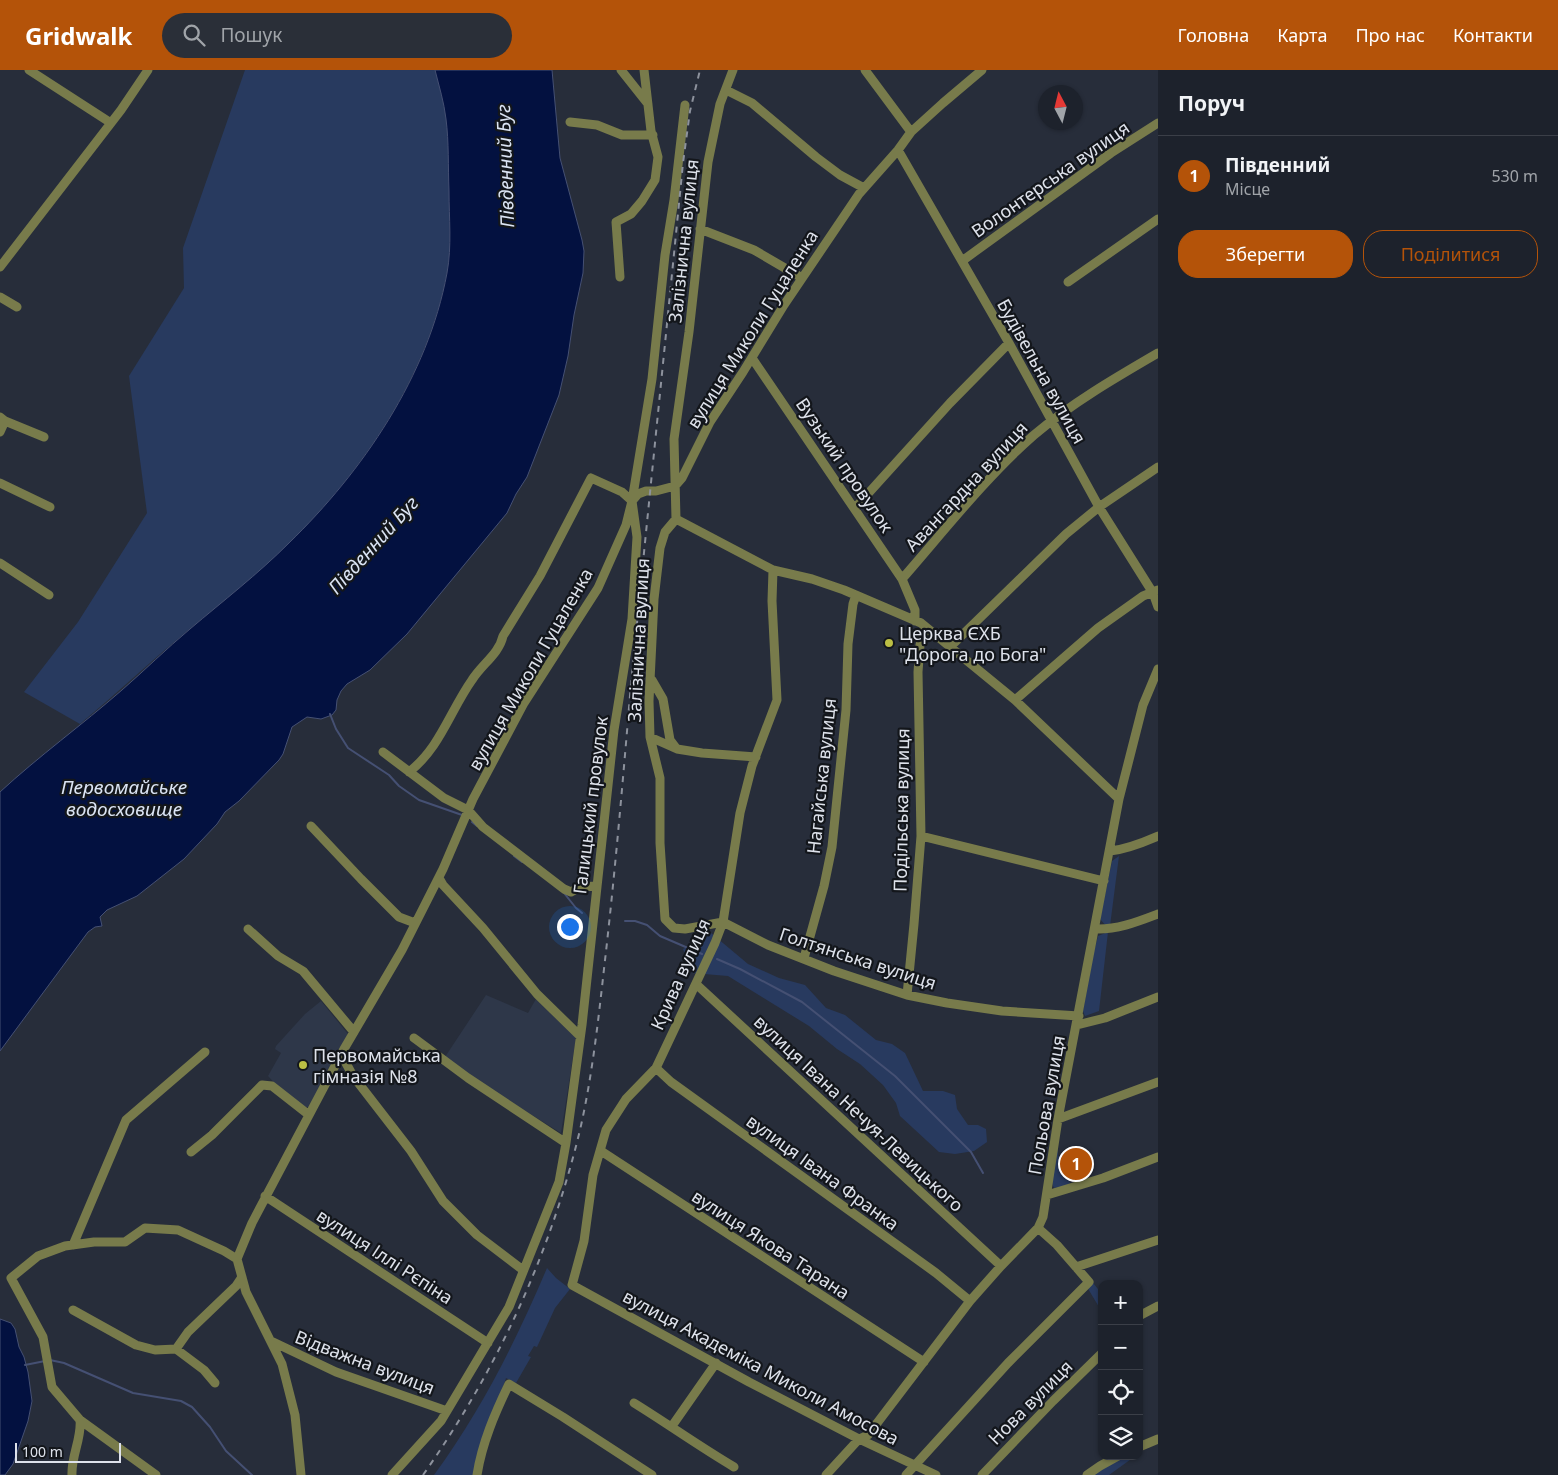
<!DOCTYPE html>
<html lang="uk">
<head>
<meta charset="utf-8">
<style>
  :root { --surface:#1d222c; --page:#2a2f38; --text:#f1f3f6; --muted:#a0a4a9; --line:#3b3f48; --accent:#b45309 }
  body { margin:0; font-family:"Noto Sans",sans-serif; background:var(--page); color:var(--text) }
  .controls { position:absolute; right:15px; bottom:15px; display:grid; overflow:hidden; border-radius:10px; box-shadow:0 1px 4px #0004 }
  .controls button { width:45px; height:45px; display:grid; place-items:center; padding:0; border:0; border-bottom:1px solid var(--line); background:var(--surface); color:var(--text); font:25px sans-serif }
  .compass { position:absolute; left:1038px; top:15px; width:45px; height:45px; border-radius:50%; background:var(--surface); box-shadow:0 1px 4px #0004; rotate:353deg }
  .scale { position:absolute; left:15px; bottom:12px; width:106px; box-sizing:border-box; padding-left:5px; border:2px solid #dee2eb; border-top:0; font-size:14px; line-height:18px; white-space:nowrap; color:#dee2eb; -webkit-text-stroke:4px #13161b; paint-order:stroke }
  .you { position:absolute; left:569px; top:856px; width:18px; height:18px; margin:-12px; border:4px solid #fff; border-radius:50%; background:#1a73e8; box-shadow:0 0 0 8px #1a73e833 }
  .badge { display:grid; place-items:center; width:32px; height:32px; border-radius:50%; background:var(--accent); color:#fff; font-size:16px; font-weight:700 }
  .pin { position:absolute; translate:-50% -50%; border:2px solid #fff; box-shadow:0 1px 5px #0006 }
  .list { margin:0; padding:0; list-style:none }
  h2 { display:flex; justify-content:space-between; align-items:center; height:65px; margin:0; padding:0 20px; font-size:21px }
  h2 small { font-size:16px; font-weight:400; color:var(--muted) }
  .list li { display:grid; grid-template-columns:32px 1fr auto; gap:15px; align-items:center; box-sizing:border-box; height:80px; padding:0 20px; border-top:1px solid var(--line) }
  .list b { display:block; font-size:19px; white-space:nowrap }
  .list p { margin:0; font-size:16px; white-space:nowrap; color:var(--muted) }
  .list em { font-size:16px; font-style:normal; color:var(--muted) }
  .actions { display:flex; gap:10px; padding:15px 20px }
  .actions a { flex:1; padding:11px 0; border:1px solid var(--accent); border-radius:20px; text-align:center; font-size:18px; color:var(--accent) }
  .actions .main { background:var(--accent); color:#fff }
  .icon { flex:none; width:28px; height:28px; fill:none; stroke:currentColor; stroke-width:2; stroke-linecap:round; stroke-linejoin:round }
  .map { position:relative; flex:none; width:1158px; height:1405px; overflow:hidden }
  header { display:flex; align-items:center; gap:30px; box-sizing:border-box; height:70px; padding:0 25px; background:var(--accent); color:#fff }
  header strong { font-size:24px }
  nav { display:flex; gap:28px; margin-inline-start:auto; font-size:18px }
  .search { width:350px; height:45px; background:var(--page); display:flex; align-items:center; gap:12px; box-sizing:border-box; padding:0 18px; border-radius:28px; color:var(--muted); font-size:19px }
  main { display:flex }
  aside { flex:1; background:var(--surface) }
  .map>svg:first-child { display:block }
  .built { fill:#2e3749 }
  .green { fill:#283a5f }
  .water { fill:#031140; stroke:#455073 }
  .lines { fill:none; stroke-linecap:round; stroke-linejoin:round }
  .stream { stroke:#455073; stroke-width:2 }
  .minor { stroke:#787b4b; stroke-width:9 }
  .rail { stroke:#8d929d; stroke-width:2; stroke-dasharray:6 6; stroke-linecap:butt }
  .poi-dot { fill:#bcbf44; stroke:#13161b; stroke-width:2 }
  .labels { text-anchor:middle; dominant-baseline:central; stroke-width:4.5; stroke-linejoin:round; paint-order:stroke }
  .street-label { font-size:18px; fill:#dee2eb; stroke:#13161b }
  .poi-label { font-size:18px; fill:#dee2eb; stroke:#13161b; text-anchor:start }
  .water-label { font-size:19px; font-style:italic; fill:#dbe4f4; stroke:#13161b }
</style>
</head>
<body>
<header>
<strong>Gridwalk</strong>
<div class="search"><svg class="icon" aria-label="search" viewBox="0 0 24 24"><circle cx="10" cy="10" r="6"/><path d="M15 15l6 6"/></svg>Пошук</div>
<nav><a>Головна</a><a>Карта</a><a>Про нас</a><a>Контакти</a></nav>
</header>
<main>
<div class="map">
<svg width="1158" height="1405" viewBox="0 0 1158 1405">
  <rect width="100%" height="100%" fill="#272d3a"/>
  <path class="built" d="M486 925 528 943 536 929 576 968 561 1063 443 990Z
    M321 931 348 964 309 1037H305L281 1020 268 1006 281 983 275 979 276 976 305 944Z"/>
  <path class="green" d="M245 0H435C440 17 445 34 447 51 449 75 449 99 449 123 449 149 452 177 447 203 427 307 363 400 290 473 257 505 221 533 186 562 150 592 116 624 80 654L24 622 78 552 147 443 129 306 184 218 183 178Z
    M1119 786 1110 856 1107 857 1100 849 1112 791Z
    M1108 862 1099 941 1085 946 1083 941 1094 881 1098 866Z
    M711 863 748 894 779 908 805 915 826 938 845 945 876 970 892 974 905 983 923 1021H943L955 1025 957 1039 968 1055H978L986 1059 987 1072 974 1081 955 1084 939 1082 900 1046 896 1033 883 1015 860 994 837 979 809 956 728 906 692 903 683 879Z
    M1058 1077V1085L1071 1115 1054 1118C1048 1107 1055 1089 1058 1077Z
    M547 1198 556 1208 570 1219 555 1238 537 1277 534 1276 528 1286 531 1287 516 1313 506 1308 474 1405H434C481 1341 516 1271 547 1198Z
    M1089 1208 1102 1224V1242L1087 1217Z
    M1127 1386 1134 1387 1109 1405H1093L1104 1397Z"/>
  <path class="water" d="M435 0H552L560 88 582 170 584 181 583 203 574 245 568 286 559 325 527 407 516 424 507 443 407 564 370 600 347 614 341 621 337 630 336 640 332 645 321 649 307 647 292 657 283 684 279 690 239 731 225 742 217 754 184 789 137 826 107 840 100 847 102 856 95 857 88 862 0 981V722C39 686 82 655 122 620 145 600 166 579 190 559 223 531 258 504 289 473 363 401 428 306 447 203 452 176 449 148 449 121 448 97 449 72 446 49 444 32 439 16 435 0Z
    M0 1249 11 1253 15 1259 19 1277 24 1287 28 1302 32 1331 28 1351 13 1394 5 1405H0Z"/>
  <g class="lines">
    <path class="stream" d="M330 644 336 659 348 678 389 705 399 716 419 730 462 745
      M472 752 477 756
      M514 786 522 792
      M564 823 576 838 582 843
      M625 851H635L647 855 660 866 702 884
      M717 889 740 899 802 932 895 1006 971 1082 983 1103
      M50 1290 64 1293 133 1323 181 1331 192 1337 210 1357 226 1381 252 1405
      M25 1295 45 1291"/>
    <path class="minor" d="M29 0 111 53
      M621 0 648 34
      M733 0 720 34 708 92 689 262 674 369 676 449 665 462 660 478 654 529 649 631 650 667 660 708V773L665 849 674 858 685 859 723 852 768 875 834 901 907 925 947 933 1002 941 1079 946
      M865 0 911 62
      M726 20 752 33 816 87 840 105 864 118
      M570 52 597 55 622 65H653
      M898 80 1009 273 1099 437 1153 523 1158 537
      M700 159 754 180 802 208
      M962 191 1111 83 1158 53
      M0 197 121 40 148 0
      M620 207 616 152 631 144 642 131 655 110 658 87 651 61 644 0
      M1068 212 1158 149
      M0 227 17 237
      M752 288 902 509 915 540V551
      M0 347 5 351 44 367
      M0 362 5 351
      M0 413 50 437
      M855 438 950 333 1009 273
      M676 449 773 500 812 509 844 520 921 553 1015 630 1119 729
      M0 493 49 525
      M773 500 772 531 777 630 752 696 740 743 723 852 715 873 656 998 626 1029 606 1060 593 1105 584 1171 572 1215 749 1312 859 1369 936 1405
      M902 509C944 461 986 407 1034 365 1072 333 1115 308 1158 283
      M950 577 1066 464 1099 437 1158 397
      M652 610 663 629 670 670 676 678
      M1015 630 1098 558 1143 526 1158 520
      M650 667 677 679 702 683 756 687
      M383 682 444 728 468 740 483 757 564 819 571 822 580 817 596 816
      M409 702C440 678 450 641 472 610 482 594 499 584 503 566L540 506 591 408 622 422 632 431
      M311 756 361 809 399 847 415 853
      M921 766 1104 811
      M1110 781C1127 779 1142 773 1158 766
      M439 808 443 815 483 858 537 924 580 966
      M248 859 278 886 303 901 354 962
      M1095 859C1117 860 1137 852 1158 844
      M804 888 824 816 832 777 846 640 848 574 853 534 856 525
      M696 914 1001 1196
      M907 925 914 854 921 766 918 602 920 575 925 557
      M1077 955 1105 948 1158 927
      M414 968 468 1008 566 1073
      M341 984 353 1006 411 1081 443 1131 477 1165 523 1200
      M656 998 671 1012 936 1203 970 1231
      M1058 1049 1158 1012
      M601 1081 924 1292
      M191 1082 212 1065 262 1015 272 1016 309 1045
      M1047 1125 1103 1108 1158 1087
      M265 1126 488 1273
      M73 1175 126 1050 205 982
      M1076 1197 1158 1170
      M73 1240 136 1275 155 1280 176 1279 188 1262 236 1216 242 1207
      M1139 1246 1158 1236
      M271 1271 336 1302 447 1341
      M176 1279 204 1300 215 1313
      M634 1333C668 1354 700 1377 734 1397
      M672 1356 716 1293
      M1139 1377 1158 1369
      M72 1405C71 1386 82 1368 80 1350
      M156 1405 80 1350 52 1317 43 1267 11 1208 38 1186 65 1176 94 1172H125L145 1158 178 1160 224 1181 237 1189
      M301 1405 295 1345 282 1294 246 1222 237 1189 252 1153 344 979 402 880 443 799 473 729 524 633 598 518 626 455 632 431 638 424 646 421H656L675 416 682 408 710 352 743 302 784 235 859 124 898 80 911 62 943 33 982 0
      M392 1405 441 1351 509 1237 559 1112 566 1073 582 955 614 660 632 549 637 467 632 431 652 309 665 185 674 130 685 35
      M477 1405C482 1373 495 1343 509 1314L563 1347 652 1405
      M826 1405 859 1369 868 1365 970 1231 1001 1196 1038 1158 1043 1147 1058 1049 1119 729 1143 635 1158 599
      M906 1405 1008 1293 1089 1212 1057 1175 1038 1158
      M982 1405 1053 1331 1102 1283
      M1087 1405 1100 1396 1118 1386"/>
    <path class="rail" d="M423 1405C497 1300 550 1185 580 1060 592 1007 598 953 604 899 615 804 623 709 631 614 648 440 666 266 683 93L690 41 700 0"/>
  </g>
  <g class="poi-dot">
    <circle cx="889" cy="573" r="5"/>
    <circle cx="303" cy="995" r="5"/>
  </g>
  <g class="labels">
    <g class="street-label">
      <text transform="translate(1050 109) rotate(-35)">Волонтерська вулиця</text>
      <text transform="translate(683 171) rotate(-84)">Залізнична вулиця</text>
      <text transform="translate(752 259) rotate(-58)">вулиця Миколи Гуцаленка</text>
      <text transform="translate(1042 301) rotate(61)">Будівельна вулиця</text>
      <text transform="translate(845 395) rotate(56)">Вузький провулок</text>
      <text transform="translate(966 416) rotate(-47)">Авангардна вулиця</text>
      <text transform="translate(638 570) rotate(-87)">Залізнична вулиця</text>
      <text transform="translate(530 599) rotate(-60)">вулиця Миколи Гуцаленка</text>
      <text transform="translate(821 706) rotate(-84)">Нагайська вулиця</text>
      <text transform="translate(590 735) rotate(-83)">Галицький провулок</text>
      <text transform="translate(901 740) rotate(-89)">Подільська вулиця</text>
      <text transform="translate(858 888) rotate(18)">Голтянська вулиця</text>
      <text transform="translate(680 904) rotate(-66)">Крива вулиця</text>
      <text transform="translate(1046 1035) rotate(-80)">Польова вулиця</text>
      <text transform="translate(859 1043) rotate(43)">вулиця Івана Нечуя-Левицького</text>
      <text transform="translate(823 1102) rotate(36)">вулиця Івана Франка</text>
      <text transform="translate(771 1174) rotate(33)">вулиця Якова Тарана</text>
      <text transform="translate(385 1186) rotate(33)">вулиця Іллі Рєпіна</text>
      <text transform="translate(365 1292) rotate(21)">Відважна вулиця</text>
      <text transform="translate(761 1297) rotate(28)">вулиця Академіка Миколи Амосова</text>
      <text transform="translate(1030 1332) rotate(-45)">Нова вулиця</text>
    </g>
    <g class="poi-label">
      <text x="899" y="563">Церква ЄХБ<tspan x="899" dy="21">"Дорога до Бога"</tspan></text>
      <text x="313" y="985">Первомайська<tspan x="313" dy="21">гімназія №8</tspan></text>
    </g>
    <g class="water-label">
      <text transform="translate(505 96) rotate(-92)">Південний Буг</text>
      <text transform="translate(373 475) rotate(-48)">Південний Буг</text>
      <text x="124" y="717">Первомайське<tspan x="124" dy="22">водосховище</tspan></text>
    </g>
  </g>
</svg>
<div class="controls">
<button>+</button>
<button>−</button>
<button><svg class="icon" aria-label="locate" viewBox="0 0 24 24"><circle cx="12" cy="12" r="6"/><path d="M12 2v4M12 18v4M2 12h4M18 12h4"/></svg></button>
<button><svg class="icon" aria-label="layers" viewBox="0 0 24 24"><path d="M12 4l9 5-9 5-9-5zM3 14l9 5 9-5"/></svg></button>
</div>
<svg class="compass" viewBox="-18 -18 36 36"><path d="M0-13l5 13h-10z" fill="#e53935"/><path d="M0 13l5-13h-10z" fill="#a0a4a9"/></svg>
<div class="scale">100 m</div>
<div class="you"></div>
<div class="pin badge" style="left:1076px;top:1094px">1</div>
</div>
<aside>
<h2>Поруч<small></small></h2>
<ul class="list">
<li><span class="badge">1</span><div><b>Південний</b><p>Місце</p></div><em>530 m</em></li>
</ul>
<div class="actions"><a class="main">Зберегти</a><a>Поділитися</a></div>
</aside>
</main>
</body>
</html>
